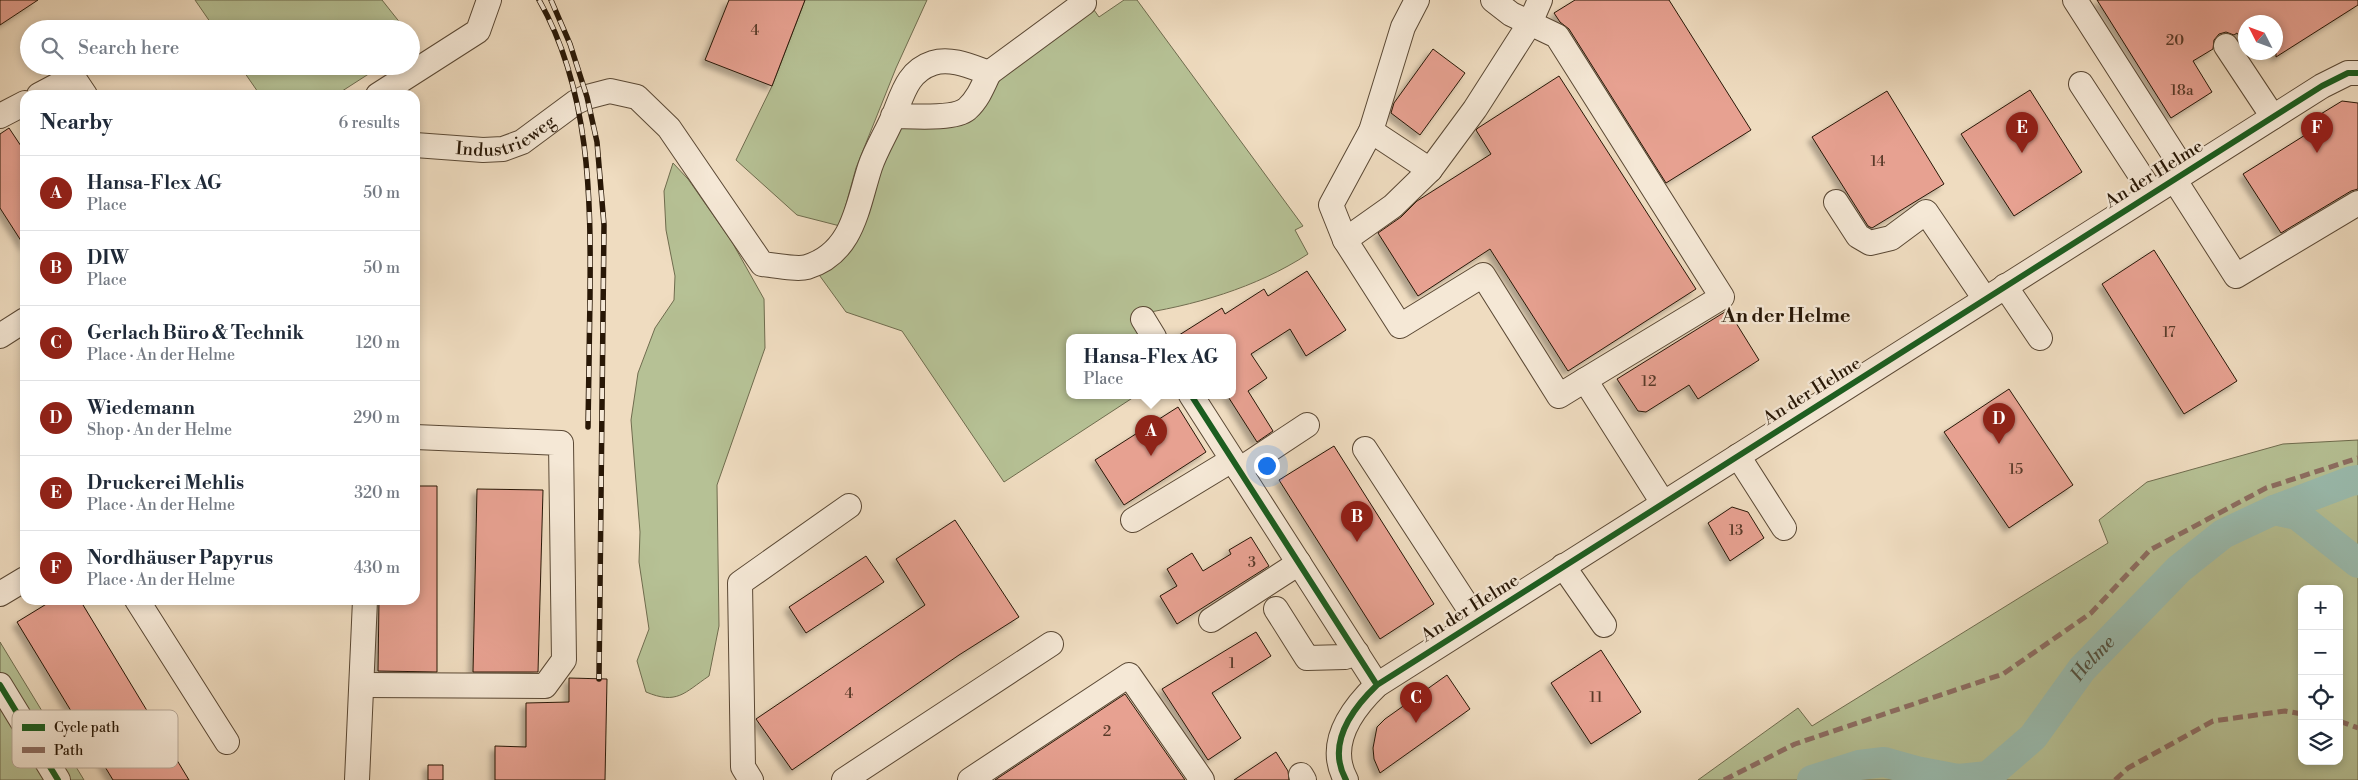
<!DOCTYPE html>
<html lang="en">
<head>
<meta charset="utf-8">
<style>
  :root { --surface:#fff; --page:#f2f2f3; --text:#1f2937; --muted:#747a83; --line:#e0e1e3; --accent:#8f2418 }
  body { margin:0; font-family:"Libre Bodoni",serif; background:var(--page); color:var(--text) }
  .controls { position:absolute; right:15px; bottom:15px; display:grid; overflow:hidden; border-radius:10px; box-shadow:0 2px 8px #0003 }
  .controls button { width:45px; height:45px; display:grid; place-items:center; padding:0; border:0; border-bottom:1px solid var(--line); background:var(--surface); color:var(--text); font:25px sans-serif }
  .compass { position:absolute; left:2238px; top:15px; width:45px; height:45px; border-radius:50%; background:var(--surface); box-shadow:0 2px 8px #0003; rotate:312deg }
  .you { position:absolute; left:1266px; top:465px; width:18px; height:18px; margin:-12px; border:4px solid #fff; border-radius:50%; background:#1a73e8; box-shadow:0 0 0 8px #1a73e833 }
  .badge { display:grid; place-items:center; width:32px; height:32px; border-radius:50%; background:var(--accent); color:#fff; font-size:16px; font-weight:700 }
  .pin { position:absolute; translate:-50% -41px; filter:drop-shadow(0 1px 2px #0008) }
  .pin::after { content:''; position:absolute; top:26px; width:18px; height:15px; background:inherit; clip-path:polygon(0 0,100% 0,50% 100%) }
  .popup { position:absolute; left:1066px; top:334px; width:170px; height:65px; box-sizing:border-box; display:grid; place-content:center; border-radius:10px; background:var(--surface); filter:drop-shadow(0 1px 4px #0005); font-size:16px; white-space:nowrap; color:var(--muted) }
  .popup b { font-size:19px; color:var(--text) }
  .popup::after { content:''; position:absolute; left:50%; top:100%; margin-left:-10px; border:10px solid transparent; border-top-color:var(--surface) }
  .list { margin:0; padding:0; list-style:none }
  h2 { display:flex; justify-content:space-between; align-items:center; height:65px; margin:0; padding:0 20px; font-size:21px }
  h2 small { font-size:16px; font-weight:400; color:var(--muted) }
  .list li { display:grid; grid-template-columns:32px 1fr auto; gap:15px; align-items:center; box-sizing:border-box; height:75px; padding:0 20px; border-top:1px solid var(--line) }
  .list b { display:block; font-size:19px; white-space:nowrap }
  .list p { margin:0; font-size:16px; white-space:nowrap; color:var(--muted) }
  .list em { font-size:16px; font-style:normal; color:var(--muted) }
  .icon { flex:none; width:28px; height:28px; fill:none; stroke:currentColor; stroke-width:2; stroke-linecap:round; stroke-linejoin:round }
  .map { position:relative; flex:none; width:2358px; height:780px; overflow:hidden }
  .search { position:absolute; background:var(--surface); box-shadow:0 2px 8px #0003; left:20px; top:20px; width:400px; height:55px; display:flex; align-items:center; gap:12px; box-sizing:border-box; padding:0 18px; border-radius:28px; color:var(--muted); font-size:19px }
  .panel { position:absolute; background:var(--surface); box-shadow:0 2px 8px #0003; left:20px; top:90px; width:400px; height:515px; border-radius:15px }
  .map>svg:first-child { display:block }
  .green { fill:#b6c195; stroke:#6f6c4e; fill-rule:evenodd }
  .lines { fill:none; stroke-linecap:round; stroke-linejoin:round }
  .river { stroke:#9abcaf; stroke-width:30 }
  .building { fill:#e7a191; stroke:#281706; filter:url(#shadow) }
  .minor-casing { stroke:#5a4834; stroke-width:26 }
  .minor { stroke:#f5e8d6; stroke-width:24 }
  .rail-casing { stroke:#281706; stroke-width:5.5 }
  .rail { stroke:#f5e8d6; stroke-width:4; stroke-dasharray:11; stroke-linecap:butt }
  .quiet { stroke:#8d6e63; stroke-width:5; stroke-dasharray:10 5; stroke-linecap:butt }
  .cycleway-casing { stroke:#f5e8d6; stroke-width:9 }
  .cycleway { stroke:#1b5e20; stroke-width:6 }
  .labels { text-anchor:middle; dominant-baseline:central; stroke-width:4.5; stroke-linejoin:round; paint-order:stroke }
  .number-label { font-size:15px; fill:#583a29 }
  .street-label { font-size:18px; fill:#281706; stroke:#f5e8d6 }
  .water-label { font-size:19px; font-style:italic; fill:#505141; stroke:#f5e8d6 }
  .quarter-label { font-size:20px; font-weight:bold; fill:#281706; stroke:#f5e8d6 }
  .key { fill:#f5e8d6; stroke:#b8a998; stroke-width:1 }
  .key-label { font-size:14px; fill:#281706 }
</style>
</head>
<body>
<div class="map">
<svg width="2358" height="780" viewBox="0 0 2358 780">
  <defs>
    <filter id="shadow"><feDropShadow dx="-4.5" dy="4.5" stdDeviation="2.5" flood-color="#0004"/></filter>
  </defs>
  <rect width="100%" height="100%" fill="#efdcc0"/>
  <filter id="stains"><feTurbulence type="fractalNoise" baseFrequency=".004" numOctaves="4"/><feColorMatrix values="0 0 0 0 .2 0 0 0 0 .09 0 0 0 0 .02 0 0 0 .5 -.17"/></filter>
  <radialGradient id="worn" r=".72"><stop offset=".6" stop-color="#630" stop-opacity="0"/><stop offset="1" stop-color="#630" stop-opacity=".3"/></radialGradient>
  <path class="green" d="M195 0H382L405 29H215Z
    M805 0H927L896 68 856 168 840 226 797 215 736 160 772 86Z
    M1124 0H1137L1303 226 1295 230 1308 254C1256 288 1193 306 1132 315L1145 337H1070V395H1137L1004 482 902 331 846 312 817 272 870 197 897 130 917 119 938 122 994 77 1010 71 1094 10 1099 17Z
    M240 66H381L336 95H260Z
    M673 163 688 179 732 242 764 299 765 348 717 485 719 626 709 676C684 693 677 705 646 692L637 661 649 629 639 562 640 532 631 420 638 373 655 328 674 300 675 276 666 230 664 191Z
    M2358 440V780H1698L1798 708 1812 726 2108 543 2099 520 2147 482 2283 444ZM2302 589H2339V761H2302Z
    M0 642 84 780H0Z"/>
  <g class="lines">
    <g class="river">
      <path d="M2274 510 2351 481 2358 480"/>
      <path id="s1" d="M1812 780 1859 765 1884 762 1916 771 1958 779 1988 776 2033 737 2082 669 2179 569 2223 534 2274 510 2297 515 2358 563"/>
    </g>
  </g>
  <path class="building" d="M0 0H38L0 25Z
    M729 0H805L772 86 705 60Z
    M1575 0H1669L1751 130 1666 183 1569 29 1560 22 1554 13Z
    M2097 0H2358V5L2276 57V22H2246V46L2237 33 2234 35 2226 32 2219 34 2214 40 2213 49 2193 61 2212 92 2171 118Z
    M1433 49 1465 73 1420 135 1391 113 1394 103Z
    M1559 76 1696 289 1568 371 1490 249 1418 296 1378 233 1401 217 1417 201 1491 154 1476 130 1478 128Z
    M2030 90 2082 172 2014 216 1961 134Z
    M1887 91 1944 184 1872 228 1868 226 1812 137Z
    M2342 101 2358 103V189L2351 191 2281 233 2243 174 2310 132 2311 120Z
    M9 128 25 152V247L0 208V134Z
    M2154 250 2237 381 2184 414 2102 284Z
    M1307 271 1346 330 1306 356 1290 329 1251 354 1267 378 1248 391 1273 431 1257 442 1227 395H1232V337H1176L1222 308 1225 314 1264 289 1268 296Z
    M1728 310 1759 360 1698 399 1689 385 1646 412 1638 411 1617 379Z
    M2009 389 2073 485 2009 528 1944 432Z
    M1178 407 1206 452 1124 505 1095 460Z
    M1334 446 1434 604 1380 639 1279 480Z
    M415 486H437V672L378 671 379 600H415Z
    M477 489 543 490 538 672H473Z
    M1732 507 1748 512 1764 538 1730 561 1708 523Z
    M955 520 1019 617 959 655 792 770 756 719 925 605 896 559Z
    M1251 537 1269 566 1177 624 1160 596 1177 586 1167 569 1192 553 1203 571 1231 554 1229 550Z
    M866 556 884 582 806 633 789 607Z
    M53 600H80L189 780H113L17 622Z
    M1256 632 1271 656 1212 693 1241 738 1208 760 1162 689Z
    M1601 650 1641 712 1591 744 1551 683Z
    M1447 675 1470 709 1380 773 1374 759 1373 748 1377 727 1385 719Z
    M569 678 607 679 605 780H495V746L526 747V703L569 702Z
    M1125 694 1185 780H995Z
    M1276 752 1288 771 1289 780H1234Z
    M428 765H443V780H428Z"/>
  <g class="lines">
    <g class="minor-casing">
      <g id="minor">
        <path d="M1493 0 1511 14 1557 36 1722 297 1585 380"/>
        <path d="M1540 0 1530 23 1475 109 1430 170 1393 206 1345 240 1400 326 1483 275 1559 396 1585 380 1663 503"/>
        <path d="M2075 0 2185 172"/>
        <path d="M2226 46 2273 117"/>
        <path d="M989 73 1084 3"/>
        <path d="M2081 84 2152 193"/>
        <path d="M39 95 73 77 85 95"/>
        <path d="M378 95 478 31 489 0"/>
        <path d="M0 116 25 103"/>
        <path d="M1371 131 1430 170"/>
        <path id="s2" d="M415 145 483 150 503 149 522 142 576 102 587 97 610 91 637 97 669 128 762 264C773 265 797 270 807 267 853 253 857 207 870 167 876 149 887 132 894 115 903 93 908 71 933 63 951 57 972 67 989 73 983 86 978 99 967 109 954 120 910 116 893 116"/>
        <path d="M2174 179 2236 276 2358 203"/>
        <path d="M1836 202 1858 236 1870 243 1891 238 1926 212 1985 299"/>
        <path d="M1345 240 1331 205 1371 131 1403 27 1417 0"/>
        <path d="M2005 286 2040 338"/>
        <path d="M1143 319 1154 337"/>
        <path d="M0 336 25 320"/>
        <path d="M1191 395 1377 685"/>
        <path d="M1365 449 1477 621"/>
        <path d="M1738 456 1784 528"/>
        <path d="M1239 470 1307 425"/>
        <path d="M1133 520 1232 460"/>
        <path d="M1563 566 1604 625"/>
        <path d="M0 594 25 579"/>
        <path d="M137 600 227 742"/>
        <path d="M1276 609 1307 658 1345 657 1357 653"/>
        <path d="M1211 620 1299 563"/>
        <path d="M0 685 58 780"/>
        <path d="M362 685 545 686 564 660 561 443 415 437"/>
        <path d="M1301 775 1304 780"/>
        <path d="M357 780 365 600"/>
        <path d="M751 780 743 767 740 583 849 506"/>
        <path d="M844 780 1051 644"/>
        <path d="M970 780 1129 675 1202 780"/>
        <path d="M1346 780C1326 744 1352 709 1377 685L2322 86 2348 73H2358"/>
      </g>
    </g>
    <use href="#minor" class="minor"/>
    <g class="rail-casing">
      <path id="rail" d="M539 0C590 90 591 197 590 297 589 340 589 384 588 427
        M551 0 570 44 587 97 597 142 604 225 599 679"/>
    </g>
    <use href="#rail" class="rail"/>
    <path class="quiet" d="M2339 721 2358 728
      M1724 780 1795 744 2003 674 2091 613 2150 550 2266 488 2358 458
      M2115 780 2128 768 2213 721 2285 711 2302 714"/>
    <g class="cycleway-casing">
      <path id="cycleway" d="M1191 395 1377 685
        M0 685 58 780
        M1346 780C1326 744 1352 709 1377 685L2322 86 2348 73H2358"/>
    </g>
    <use href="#cycleway" class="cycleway"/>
  </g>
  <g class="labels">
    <g class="number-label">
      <text x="755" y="30">4</text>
      <text x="2175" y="40">20</text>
      <text x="2182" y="90">18a</text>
      <text x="1878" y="161">14</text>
      <text x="2169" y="332">17</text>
      <text x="1649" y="381">12</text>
      <text x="2016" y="469">15</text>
      <text x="1736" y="530">13</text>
      <text x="1252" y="562">3</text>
      <text x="1232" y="663">1</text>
      <text x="849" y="693">4</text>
      <text x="1596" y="697">11</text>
      <text x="1107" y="731">2</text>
    </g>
    <g class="street-label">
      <text stroke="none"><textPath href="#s2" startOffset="94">Industrieweg</textPath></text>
      <text transform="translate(2154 174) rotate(-32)">An der Helme</text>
      <text transform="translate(1812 391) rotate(-32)">An der Helme</text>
      <text transform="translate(1470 608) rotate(-32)">An der Helme</text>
    </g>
    <g class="water-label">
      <text stroke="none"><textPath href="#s1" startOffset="339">Helme</textPath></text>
    </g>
    <g class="quarter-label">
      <text x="1786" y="316">An der Helme</text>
    </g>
  </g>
  <rect x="12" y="710" width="166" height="58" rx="8" class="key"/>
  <rect x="22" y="724" width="23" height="7" fill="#1b5e20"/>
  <rect x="22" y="747" width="23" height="6" fill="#8d6e63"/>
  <g class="key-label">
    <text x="54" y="732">Cycle path</text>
    <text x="54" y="755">Path</text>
  </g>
  <rect width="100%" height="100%" filter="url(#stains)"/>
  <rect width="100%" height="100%" fill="url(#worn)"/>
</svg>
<div class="controls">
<button>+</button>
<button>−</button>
<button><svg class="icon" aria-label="locate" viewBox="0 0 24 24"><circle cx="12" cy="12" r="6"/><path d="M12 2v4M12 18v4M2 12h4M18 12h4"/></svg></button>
<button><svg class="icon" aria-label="layers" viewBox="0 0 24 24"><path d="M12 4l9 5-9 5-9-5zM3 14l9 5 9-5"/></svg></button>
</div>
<svg class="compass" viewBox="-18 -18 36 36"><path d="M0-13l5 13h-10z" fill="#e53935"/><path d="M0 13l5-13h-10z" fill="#747a83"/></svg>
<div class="you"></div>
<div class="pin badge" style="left:1151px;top:456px">A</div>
<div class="popup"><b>Hansa-Flex AG</b>Place</div>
<div class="pin badge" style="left:1357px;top:542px">B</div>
<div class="pin badge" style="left:1416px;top:723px">C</div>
<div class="pin badge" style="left:1999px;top:444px">D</div>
<div class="pin badge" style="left:2022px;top:153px">E</div>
<div class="pin badge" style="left:2317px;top:153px">F</div>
<div class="search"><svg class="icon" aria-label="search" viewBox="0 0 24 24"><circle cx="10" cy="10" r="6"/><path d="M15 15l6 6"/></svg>Search here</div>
<section class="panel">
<h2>Nearby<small>6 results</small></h2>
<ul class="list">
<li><span class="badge">A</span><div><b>Hansa-Flex AG</b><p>Place</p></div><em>50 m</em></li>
<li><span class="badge">B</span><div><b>DIW</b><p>Place</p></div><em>50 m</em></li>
<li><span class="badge">C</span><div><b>Gerlach Büro &amp; Technik</b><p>Place · An der Helme</p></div><em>120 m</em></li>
<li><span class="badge">D</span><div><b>Wiedemann</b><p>Shop · An der Helme</p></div><em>290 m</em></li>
<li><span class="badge">E</span><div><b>Druckerei Mehlis</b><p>Place · An der Helme</p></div><em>320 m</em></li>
<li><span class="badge">F</span><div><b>Nordhäuser Papyrus</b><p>Place · An der Helme</p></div><em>430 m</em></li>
</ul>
</section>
</div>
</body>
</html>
